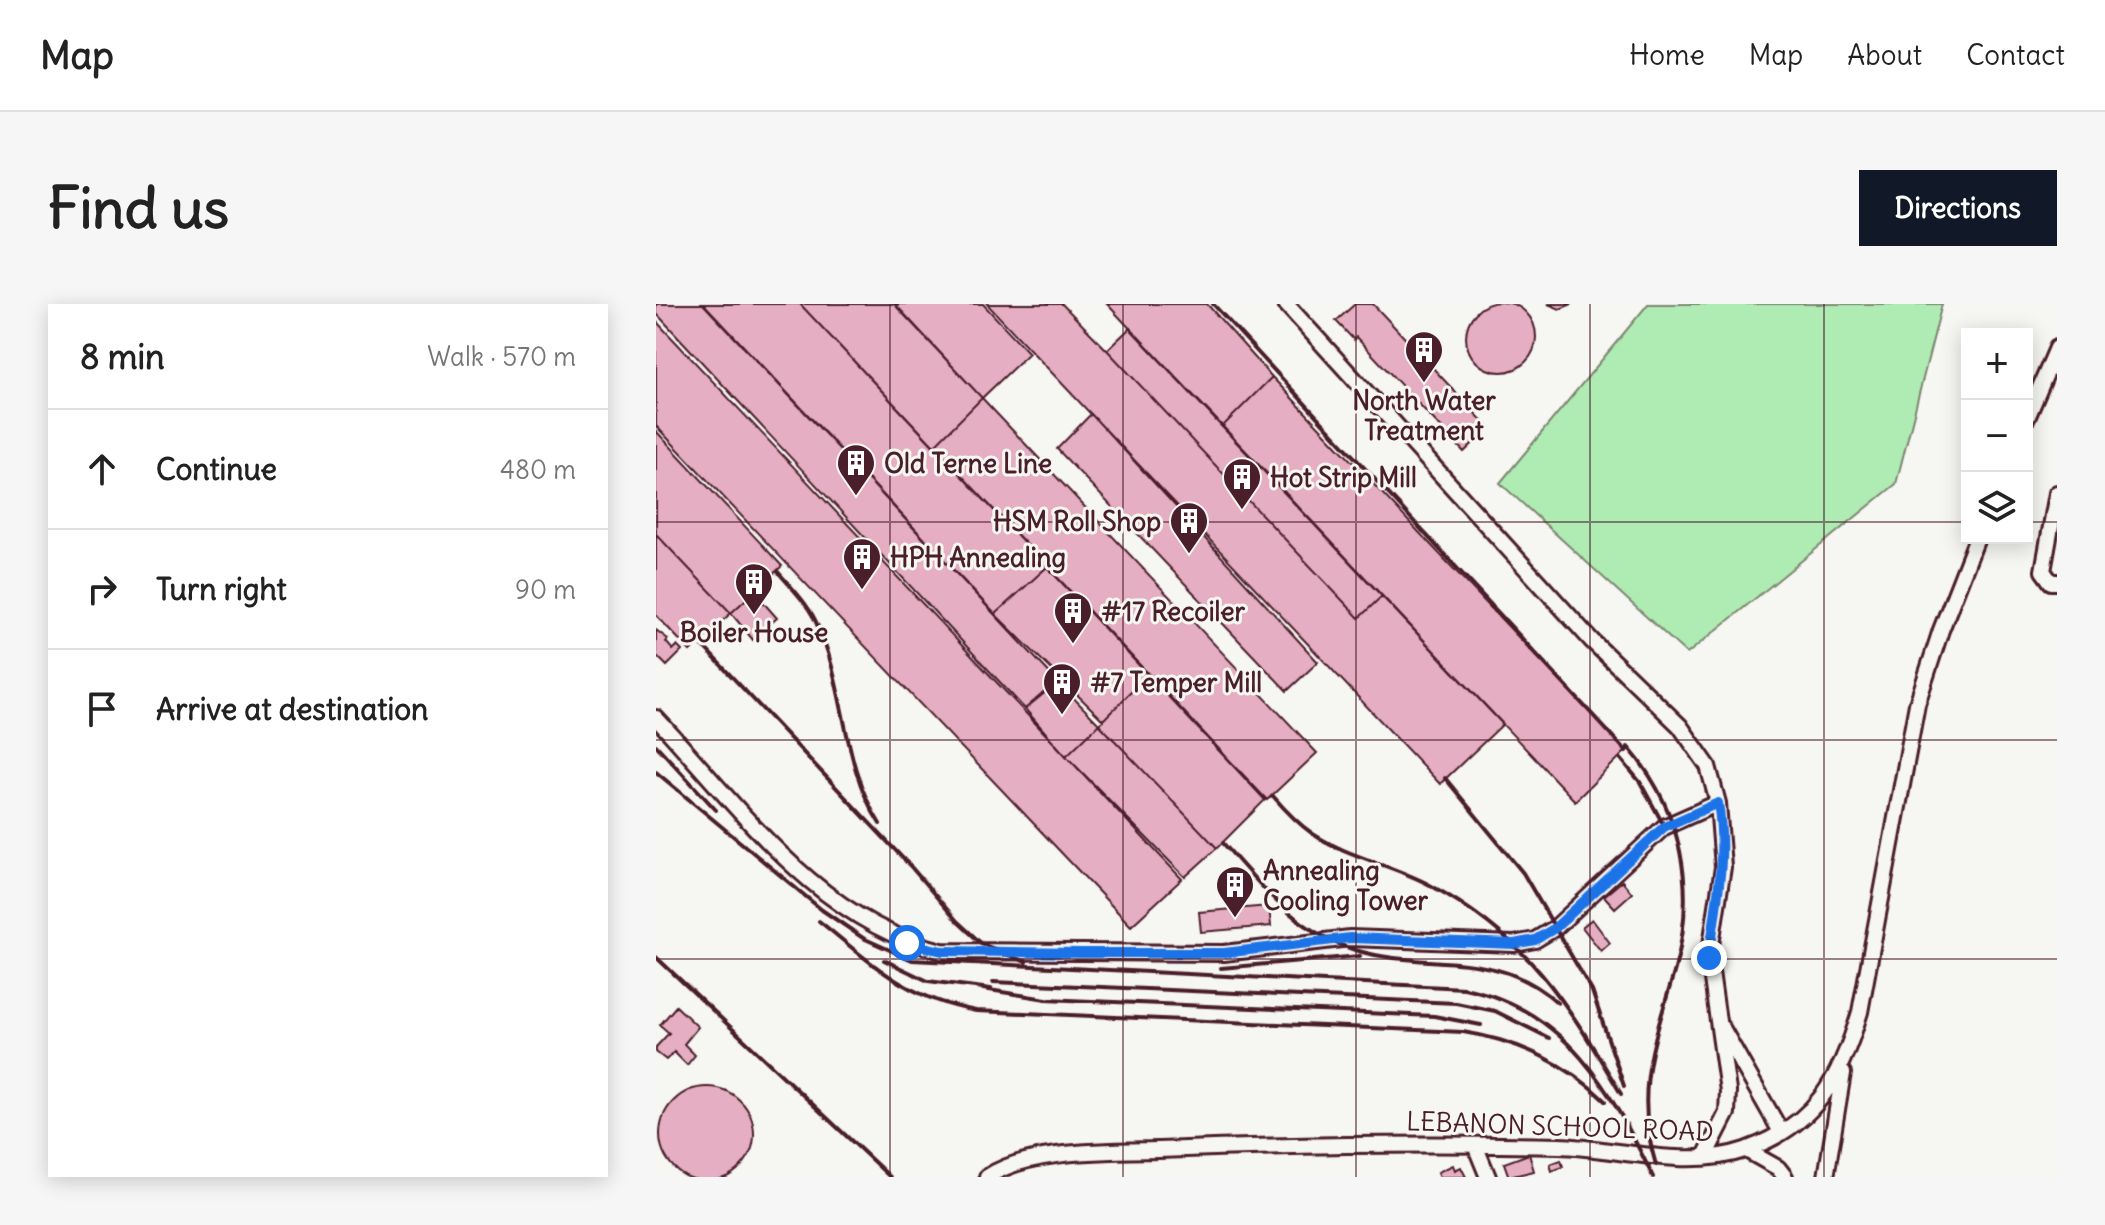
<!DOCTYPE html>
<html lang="en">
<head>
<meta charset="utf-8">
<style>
  :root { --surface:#fff; --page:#f6f6f6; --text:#222; --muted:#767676; --line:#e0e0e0; --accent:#111827 }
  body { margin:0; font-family:Delius,sans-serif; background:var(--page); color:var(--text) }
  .controls { position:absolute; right:24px; top:24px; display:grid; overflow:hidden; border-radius:0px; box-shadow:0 4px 20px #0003 }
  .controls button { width:72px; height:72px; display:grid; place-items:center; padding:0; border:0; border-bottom:2px solid var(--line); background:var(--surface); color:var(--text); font:40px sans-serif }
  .stop { position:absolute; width:24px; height:24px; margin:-18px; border:6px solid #1a73e8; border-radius:50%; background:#fff }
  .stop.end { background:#1a73e8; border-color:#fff; box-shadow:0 2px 8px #0008 }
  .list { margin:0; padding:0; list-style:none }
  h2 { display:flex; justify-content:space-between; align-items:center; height:104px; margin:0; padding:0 32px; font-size:34px }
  h2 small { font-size:26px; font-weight:400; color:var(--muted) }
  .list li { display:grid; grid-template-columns:52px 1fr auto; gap:24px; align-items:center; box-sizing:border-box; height:120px; padding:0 32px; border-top:2px solid var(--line) }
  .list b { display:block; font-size:30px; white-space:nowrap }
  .list em { font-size:26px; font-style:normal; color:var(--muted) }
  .icon { flex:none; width:44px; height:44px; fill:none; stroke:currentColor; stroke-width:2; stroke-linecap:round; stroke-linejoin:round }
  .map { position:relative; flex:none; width:1401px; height:873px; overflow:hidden; border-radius:0px }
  header { display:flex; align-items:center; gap:48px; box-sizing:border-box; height:112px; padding:0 40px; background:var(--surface); border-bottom:2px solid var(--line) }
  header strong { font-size:38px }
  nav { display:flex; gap:44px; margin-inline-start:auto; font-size:28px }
  .intro { display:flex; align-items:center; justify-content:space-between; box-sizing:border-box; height:192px; padding:0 48px }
  h1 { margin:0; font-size:56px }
  .button { padding:20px 36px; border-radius:0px; background:var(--accent); color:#fff; font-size:28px; font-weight:700 }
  main { display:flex; gap:48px; padding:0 48px }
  aside { flex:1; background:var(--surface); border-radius:0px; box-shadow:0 4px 20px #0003 }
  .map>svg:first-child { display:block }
  .green { fill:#aeecb3; stroke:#7c866f; stroke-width:2 }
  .building { fill:#e6aec3; stroke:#4a1f2b; stroke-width:2 }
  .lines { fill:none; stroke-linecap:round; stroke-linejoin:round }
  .minor-casing { stroke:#4a1f2b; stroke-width:20 }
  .minor { stroke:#f6f6f2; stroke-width:14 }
  .rail { stroke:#4a1f2b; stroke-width:4 }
  .route { stroke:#1a73e8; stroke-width:10 }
  .grid { fill:none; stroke:#4a1f2b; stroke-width:2; stroke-opacity:0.55 }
  .labels { text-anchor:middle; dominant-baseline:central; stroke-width:6; stroke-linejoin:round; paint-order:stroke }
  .poi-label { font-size:26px; font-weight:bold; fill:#4a1f2b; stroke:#f6f6f2; text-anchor:start }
  .street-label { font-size:26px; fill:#4a1f2b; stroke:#f6f6f2 }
</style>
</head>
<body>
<header>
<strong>Map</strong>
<nav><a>Home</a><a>Map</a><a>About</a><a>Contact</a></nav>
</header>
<div class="intro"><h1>Find us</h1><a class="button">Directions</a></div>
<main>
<aside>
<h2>8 min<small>Walk · 570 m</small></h2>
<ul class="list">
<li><svg class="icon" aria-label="ahead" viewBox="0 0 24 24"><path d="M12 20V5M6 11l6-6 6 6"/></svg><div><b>Continue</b></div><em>480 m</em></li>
<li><svg class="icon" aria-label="right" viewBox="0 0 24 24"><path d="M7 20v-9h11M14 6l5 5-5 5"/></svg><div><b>Turn right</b></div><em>90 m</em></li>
<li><svg class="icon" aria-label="arrive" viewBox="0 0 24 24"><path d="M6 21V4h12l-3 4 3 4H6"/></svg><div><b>Arrive at destination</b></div></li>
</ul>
</aside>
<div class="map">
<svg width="1401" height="873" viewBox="0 0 1401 873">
  <rect width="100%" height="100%" fill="#f6f6f2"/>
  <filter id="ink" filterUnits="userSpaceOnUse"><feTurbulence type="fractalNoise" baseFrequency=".0125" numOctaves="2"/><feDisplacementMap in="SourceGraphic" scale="16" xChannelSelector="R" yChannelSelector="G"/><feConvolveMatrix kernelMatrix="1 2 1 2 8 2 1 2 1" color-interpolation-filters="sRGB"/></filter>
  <g filter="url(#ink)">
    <path class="green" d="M992 0H1286L1240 180 1031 350 844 179Z"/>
    <path class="building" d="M810 33a35 35 0 1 1 70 0a35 35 0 1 1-70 0Z
      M0 0H47L401 377 369 405 0 9Z
      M48 0H144L391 263 339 310Z
      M144 0H238L326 94 278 142Z
      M239 0H327L373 49 326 94Z
      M331 0H406L451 46 474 24 847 420 784 480Z
      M451 0H551L616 73 566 123Z
      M699 0H717L833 124 808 148 700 33 698 36 680 17Z
      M892 0H916L904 5Z
      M0 17 526 575 475 622 0 122Z
      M474 24 726 292 703 314 451 46Z
      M616 73 970 447 919 497 566 123Z
      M326 94 661 449 611 496 278 142Z
      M435 110 662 358 631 387 401 145Z
      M0 127 126 262 75 309 0 230Z
      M0 230 75 309 34 347 0 311Z
      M391 263 492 371 447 416 339 310Z
      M98 288 121 314 97 336 75 309Z
      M0 326 12 335 10 338 17 346 21 342 26 347 11 362 0 351Z
      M492 371 609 496 561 544 443 420Z
      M402 378 443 420 410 452 369 405Z
      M443 420 561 544 529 573 410 452Z
      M966 577 976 589 959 604 948 592Z
      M613 602 615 622 545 628 543 608Z
      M936 615 954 639 945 647 926 623Z
      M20 702 42 723 28 740 39 751 31 761 18 748 10 756 0 748V743L13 729 4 721Z
      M4 830a47 47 0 1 1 94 0a47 47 0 1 1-94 0Z
      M873 850 878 867 853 873 848 859Z
      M905 856 907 863 896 867 894 860Z
      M797 861 799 866 805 863 810 873H784L782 868Z"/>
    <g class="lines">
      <g class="minor-casing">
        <path id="minor" d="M1371 114 1401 44
          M1401 189 1387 267 1395 278H1401
          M0 414C83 503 163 618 286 647L568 649 694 634 858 640 879 636 899 624 1008 523 1062 499 1052 462 1024 422 936 337 630 0
          M1066 724 1125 828
          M819 841 832 873
          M1090 846 1122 864 1129 873
          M1049 852 1071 809 1072 787 1053 654 1067 563 1062 499
          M331 873C372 845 454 847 503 846 636 841 769 839 903 842 962 844 1031 866 1089 846 1160 821 1184 775 1204 708L1261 400 1285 326 1321 234
          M1170 873 1187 769"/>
      </g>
      <use href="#minor" class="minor"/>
      <path class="rail" d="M557 0 970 447 972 443C1026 505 1041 585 1019 665 999 736 977 786 1000 861
        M122 268C135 283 150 298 159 316 191 381 184 458 224 520
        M47 342 256 564 301 617 326 640 370 658
        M0 441 60 506
        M965 455 984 478 1006 518
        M0 468 166 606 207 634 256 656 808 684C910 705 955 786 997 873
        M789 474 867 569 936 687 968 782
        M617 492C629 506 641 519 657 530 692 553 737 561 774 581 873 635 910 697 965 790
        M567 539C605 582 641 628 699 646 772 668 839 642 902 699
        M163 617C217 660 249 694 320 707L807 728C860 736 911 759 949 797
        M0 653 234 873
        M228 656 272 677 335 685
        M565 664 704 652
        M337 678 800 699 839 707 893 734
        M327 685 390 695 778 712 825 721"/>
    </g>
  </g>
  <g class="lines" filter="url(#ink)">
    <path class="route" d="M251 639 286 647 426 649H568L694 634 858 640 879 636 899 624 1008 523 1062 499C1071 553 1060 601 1053 654"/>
  </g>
  <path class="grid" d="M234 0V873M467 0V873M700 0V873M934 0V873M1168 0V873M0 218H1311M1371 218H1401M0 436H1401M0 655H1401"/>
  <defs>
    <g id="building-pin" transform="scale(2)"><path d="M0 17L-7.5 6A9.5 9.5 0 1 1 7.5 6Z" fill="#4a1f2b" stroke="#f6f6f2"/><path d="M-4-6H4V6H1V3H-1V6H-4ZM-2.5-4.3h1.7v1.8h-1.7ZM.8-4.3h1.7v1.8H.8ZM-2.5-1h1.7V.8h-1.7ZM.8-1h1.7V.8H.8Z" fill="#fff"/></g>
  </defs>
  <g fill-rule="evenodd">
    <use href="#building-pin" x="768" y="46"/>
    <use href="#building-pin" x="200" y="159"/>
    <use href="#building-pin" x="586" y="173"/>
    <use href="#building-pin" x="533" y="217"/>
    <use href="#building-pin" x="206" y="253"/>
    <use href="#building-pin" x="98" y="278"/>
    <use href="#building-pin" x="417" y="307"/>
    <use href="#building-pin" x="406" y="378"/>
    <use href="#building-pin" x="579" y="581"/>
  </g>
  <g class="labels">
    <g class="poi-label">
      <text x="768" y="96" text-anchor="middle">North Water<tspan x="768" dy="30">Treatment</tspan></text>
      <text x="228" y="159">Old Terne Line</text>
      <text x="614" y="173">Hot Strip Mill</text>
      <text x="505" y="217" text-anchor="end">HSM Roll Shop</text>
      <text x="234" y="253">HPH Annealing</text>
      <text x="445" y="307">#17 Recoiler</text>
      <text x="98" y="328" text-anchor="middle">Boiler House</text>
      <text x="434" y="378">#7 Temper Mill</text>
      <text x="607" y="566">Annealing<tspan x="607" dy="30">Cooling Tower</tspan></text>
    </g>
    <g class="street-label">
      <text transform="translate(904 822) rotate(2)">LEBANON SCHOOL ROAD</text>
    </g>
  </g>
</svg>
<div class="controls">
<button>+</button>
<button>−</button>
<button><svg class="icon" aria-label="layers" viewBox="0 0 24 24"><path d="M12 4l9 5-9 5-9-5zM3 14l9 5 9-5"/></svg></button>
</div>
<div class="stop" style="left:251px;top:639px"></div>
<div class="stop end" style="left:1053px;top:654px"></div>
</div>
</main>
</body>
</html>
